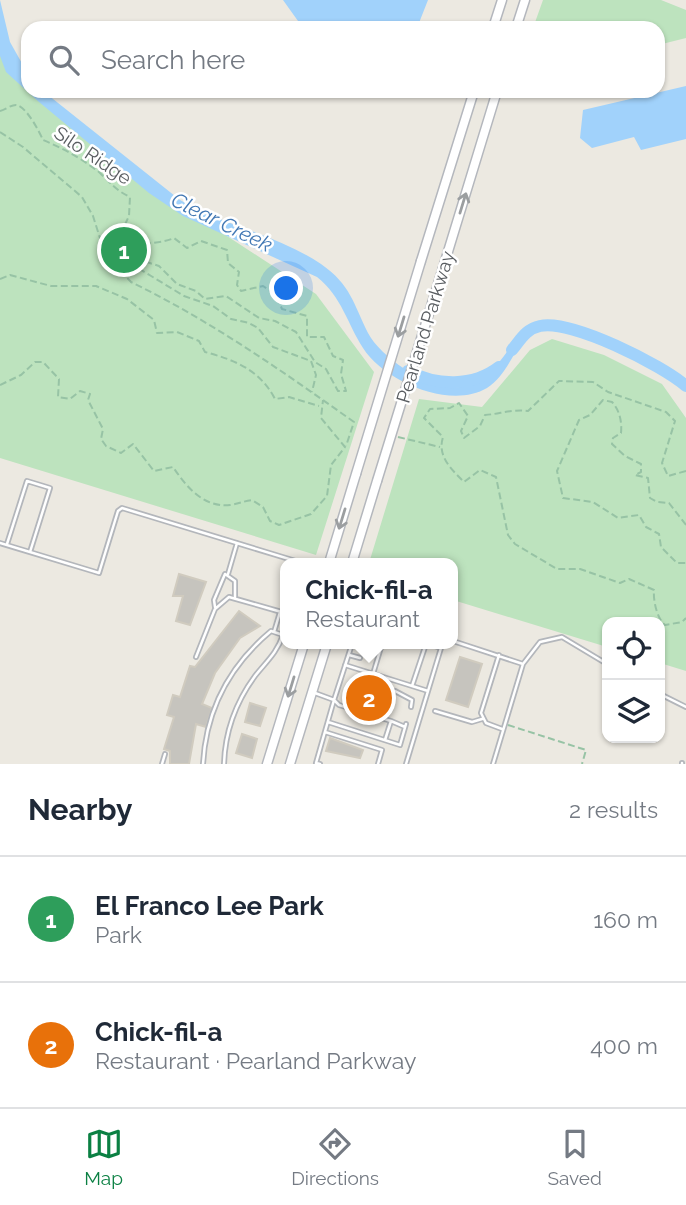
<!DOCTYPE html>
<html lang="en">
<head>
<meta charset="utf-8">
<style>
  :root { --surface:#fff; --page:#f6f6f7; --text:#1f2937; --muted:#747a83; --line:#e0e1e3; --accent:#0b8043 }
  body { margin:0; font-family:Raleway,sans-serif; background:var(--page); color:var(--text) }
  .controls { position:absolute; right:21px; bottom:21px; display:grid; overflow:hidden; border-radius:14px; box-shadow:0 2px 5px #0004 }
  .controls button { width:63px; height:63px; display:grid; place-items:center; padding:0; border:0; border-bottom:2px solid var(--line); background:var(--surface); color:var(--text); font:35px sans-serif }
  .you { position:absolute; left:287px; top:289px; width:24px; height:24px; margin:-18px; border:5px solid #fff; border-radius:50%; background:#1a73e8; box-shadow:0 0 0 10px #1a73e833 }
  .badge { display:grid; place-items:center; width:46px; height:46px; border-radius:50%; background:var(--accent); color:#fff; font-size:23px; font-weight:700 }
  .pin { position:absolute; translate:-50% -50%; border:4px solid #fff; box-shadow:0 2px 7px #0006 }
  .popup { position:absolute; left:280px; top:558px; width:178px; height:91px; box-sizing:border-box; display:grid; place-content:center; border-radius:14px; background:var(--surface); filter:drop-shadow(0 2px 5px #0005); font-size:23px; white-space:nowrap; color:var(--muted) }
  .popup b { font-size:26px; color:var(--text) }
  .popup::after { content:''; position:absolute; left:50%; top:100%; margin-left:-14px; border:14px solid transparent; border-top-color:var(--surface) }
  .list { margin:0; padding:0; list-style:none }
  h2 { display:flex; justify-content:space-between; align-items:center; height:91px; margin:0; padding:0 28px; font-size:30px }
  h2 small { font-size:23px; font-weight:400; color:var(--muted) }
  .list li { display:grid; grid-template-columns:46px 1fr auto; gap:21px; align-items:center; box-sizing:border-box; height:126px; padding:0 28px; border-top:2px solid var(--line) }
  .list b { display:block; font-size:26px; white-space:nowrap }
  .list p { margin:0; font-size:23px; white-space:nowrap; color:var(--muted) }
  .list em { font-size:23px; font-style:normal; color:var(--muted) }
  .icon { flex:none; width:38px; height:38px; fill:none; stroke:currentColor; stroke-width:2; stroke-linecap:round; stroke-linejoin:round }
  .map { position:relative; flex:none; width:686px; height:764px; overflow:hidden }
  .search { position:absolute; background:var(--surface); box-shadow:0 2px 5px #0004; left:21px; right:21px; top:21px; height:77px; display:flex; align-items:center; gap:18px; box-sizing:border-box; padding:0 24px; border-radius:21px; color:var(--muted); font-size:26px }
  .sheet { height:343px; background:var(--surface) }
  nav { display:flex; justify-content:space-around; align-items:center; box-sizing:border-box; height:98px; border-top:2px solid var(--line); background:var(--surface); font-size:19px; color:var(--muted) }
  nav a { display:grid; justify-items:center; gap:4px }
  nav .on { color:var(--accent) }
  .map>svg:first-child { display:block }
  .green { fill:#bde3be }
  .water { fill:#a1d2fb }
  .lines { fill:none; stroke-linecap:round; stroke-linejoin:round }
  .river { stroke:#a1d2fb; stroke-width:12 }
  .building { fill:#c6c4be; stroke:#d0cbbf; stroke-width:2 }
  .lane-casing { stroke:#b3b6bb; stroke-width:6 }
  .secondary-casing { stroke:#b4b7bd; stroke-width:11 }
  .path { stroke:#97c3a5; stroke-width:2; stroke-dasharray:7 3.5; stroke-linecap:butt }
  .lane { stroke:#fff; stroke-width:2.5 }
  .secondary { stroke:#fff; stroke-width:8 }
  .secondary-bridge-casing { stroke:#b4b7bd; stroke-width:11; stroke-linecap:butt }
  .secondary-bridge { stroke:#fff; stroke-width:8 }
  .oneway { stroke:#9b9ea0 }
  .labels { text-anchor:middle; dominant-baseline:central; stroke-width:5; stroke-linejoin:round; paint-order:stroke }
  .street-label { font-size:19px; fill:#595d61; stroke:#fff }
  .water-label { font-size:21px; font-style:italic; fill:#4278b4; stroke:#fff }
</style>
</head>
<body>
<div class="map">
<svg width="686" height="764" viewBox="0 0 686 764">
  <rect width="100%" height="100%" fill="#ece9e1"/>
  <path class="green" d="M543 0H661L686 10V38L658 45V28H533Z
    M0 25 28 91 181 206 316 294 374 372 316 555 0 458Z
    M552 339 604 355 662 384 686 418V671L660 663V622H607V647L453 600V563H369L419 399 482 407 530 350Z"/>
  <path class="water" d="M0 0 10 42 28 74V91H43L180 200C225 226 278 235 321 264 351 285 353 303 368 333 384 363 449 404 481 380 497 369 507 350 520 336L522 341C512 357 503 378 487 388 450 410 384 381 363 348 347 323 342 297 317 277L183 216 149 193 39 102 6 72 0 56Z
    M283 0H428L417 28H303Z
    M686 86V139L641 150 634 137 592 148 580 138 583 110Z"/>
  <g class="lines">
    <path class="river" d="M512 350C521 339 526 329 540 326 571 319 662 365 686 386
      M408 371C437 386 473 387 499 367"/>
  </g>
  <path class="building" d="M179 574 206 582 190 625 176 621 183 596H173Z
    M239 611 260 626 240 638 215 673 202 704 212 708 206 727 196 724 189 764H170V751L164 749 174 717 167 715 173 695 180 697 190 666 195 667Z
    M460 657 482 664 468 707 446 700Z
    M250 703 266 708 260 726 245 722Z
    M242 734 257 739 252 758 236 753Z
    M330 738 363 750 360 758 326 751Z"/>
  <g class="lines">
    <g class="lane-casing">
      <path id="lane" d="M0 543 99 573 118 511 122 508 299 562
        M7 544 27 481 50 488 30 552
        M228 574 237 543
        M215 607 214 600 225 574 235 581V597
        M274 632 280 612
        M453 641 523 664
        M352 644 334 700 339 705 391 721 385 740
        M353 645 363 648
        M349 655 360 658
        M499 655 481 713 486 723 502 729
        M196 657 215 609 229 597 285 613
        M345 665 428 691
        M373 674 382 644
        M412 686 426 644
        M395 691 412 700 411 707
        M315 693 334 700 316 763 320 764
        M660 694 686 707
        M348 708 355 686 359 682 374 684
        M435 711 472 722 482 719
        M391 721 405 727
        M328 722 400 745 406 724
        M325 732 382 750 378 764
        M162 764 165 754
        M203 764C206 710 229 666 271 631L283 635C277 653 266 662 255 676 236 702 225 731 224 764
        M406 764 441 648 428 644
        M493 764 523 664 540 642 562 637 607 664
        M682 764V763"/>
    </g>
    <g class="secondary-casing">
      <path id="secondary" d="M493 28 502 0
        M516 28 525 0
        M421 261 474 91
        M443 268 497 91
        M329 563 356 474
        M352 563 377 481
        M267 764 304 644
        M290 764 327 644"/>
    </g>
    <path class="path" d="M0 111C5 110 12 104 17 105 27 108 39 131 43 140 62 148 83 159 100 173 110 183 117 191 130 197L129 216 120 235 100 243
      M0 132 23 147 82 197 93 216 105 254 131 282C211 321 282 371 354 422L346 446
      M120 235 126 247C141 242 158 245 174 238L187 248 201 241 227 250 228 263 239 272 237 285 241 291 263 286 276 295 282 309 307 316V337H324L333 356 343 360 341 374 346 391H338L326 369 315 362 296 332 275 321 259 318 226 296 205 299 196 291 177 284 159 266 128 256 133 265 184 296 213 306 231 319 249 323 258 328 273 347 311 361 316 375 312 392
      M0 279 10 275 51 286H96L127 299 154 320 157 333 177 332 199 341 205 352C235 360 260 370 275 399L289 397 319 406
      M0 385 21 375 35 362H43L59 379 58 397 70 399 80 391 90 394 88 400 103 429 101 439 106 446 121 453 133 444 154 471 173 467C186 486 203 508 230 505 238 504 244 501 252 500L263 507 270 521 279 525 311 514 327 496 331 465 345 447 321 418 323 400
      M398 437 440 447
      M686 471 668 476 662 463 675 421 666 412 608 392 593 382 559 381 528 411C512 409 500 414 485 415L480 426 464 438 461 431 468 416 459 403 450 408 430 409 424 418 443 437C437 456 451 469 464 482L480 470 496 477 508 535 515 544 557 569H580L620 583 629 579 654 590C653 600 657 619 665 625L682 622 686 618
      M686 525 669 503 657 502 650 498 648 478 635 475 641 472V464L625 456 612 444 613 438 621 433C622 422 620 411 612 402L603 400 590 415 579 420 557 471 563 498 593 502 618 518 639 515 646 527 659 534 661 547 677 563H686
      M508 725 586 750 582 764"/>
    <use href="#lane" class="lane"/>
    <use href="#secondary" class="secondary"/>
    <g class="secondary-bridge-casing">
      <path id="secondary-bridge" d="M356 474 421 261
        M377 481 443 268"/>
    </g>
    <use href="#secondary-bridge" class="secondary-bridge"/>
  </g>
  <defs><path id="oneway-shaft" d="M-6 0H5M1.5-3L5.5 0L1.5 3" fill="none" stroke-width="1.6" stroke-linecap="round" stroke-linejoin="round" transform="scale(1.75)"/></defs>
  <g class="oneway">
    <use href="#oneway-shaft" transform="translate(463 203) rotate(-73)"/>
    <use href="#oneway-shaft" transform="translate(401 327) rotate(107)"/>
    <use href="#oneway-shaft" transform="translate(342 519) rotate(107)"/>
    <use href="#oneway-shaft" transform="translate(291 687) rotate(107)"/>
  </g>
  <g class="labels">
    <g class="street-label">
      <text transform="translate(93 155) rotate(34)">Silo Ridge</text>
      <text transform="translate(425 327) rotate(-73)">Pearland Parkway</text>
    </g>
    <g class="water-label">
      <text transform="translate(222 222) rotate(26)">Clear Creek</text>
    </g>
  </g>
</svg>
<div class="controls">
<button><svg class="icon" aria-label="locate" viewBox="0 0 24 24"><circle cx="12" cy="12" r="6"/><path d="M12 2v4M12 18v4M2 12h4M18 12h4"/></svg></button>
<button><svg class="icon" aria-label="layers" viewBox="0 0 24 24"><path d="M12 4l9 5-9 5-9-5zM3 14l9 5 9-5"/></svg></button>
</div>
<div class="you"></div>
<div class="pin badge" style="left:124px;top:250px;background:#2e9e5b">1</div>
<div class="pin badge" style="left:369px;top:698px;background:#e8710a">2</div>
<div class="popup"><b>Chick-fil-a</b>Restaurant</div>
<div class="search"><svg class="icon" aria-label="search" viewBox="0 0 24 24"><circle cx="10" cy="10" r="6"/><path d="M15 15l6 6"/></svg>Search here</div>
</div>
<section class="sheet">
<h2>Nearby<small>2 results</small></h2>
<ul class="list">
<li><span class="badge" style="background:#2e9e5b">1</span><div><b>El Franco Lee Park</b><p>Park</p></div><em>160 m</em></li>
<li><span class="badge" style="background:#e8710a">2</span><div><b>Chick-fil-a</b><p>Restaurant · Pearland Parkway</p></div><em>400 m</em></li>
</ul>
</section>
<nav>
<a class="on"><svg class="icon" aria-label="map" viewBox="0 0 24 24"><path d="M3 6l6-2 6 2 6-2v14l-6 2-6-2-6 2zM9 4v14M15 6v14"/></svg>Map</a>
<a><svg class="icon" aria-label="directions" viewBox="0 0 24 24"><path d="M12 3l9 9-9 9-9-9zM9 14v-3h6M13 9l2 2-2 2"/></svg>Directions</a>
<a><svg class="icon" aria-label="saved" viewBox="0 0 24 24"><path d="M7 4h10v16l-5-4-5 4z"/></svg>Saved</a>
</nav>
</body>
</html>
